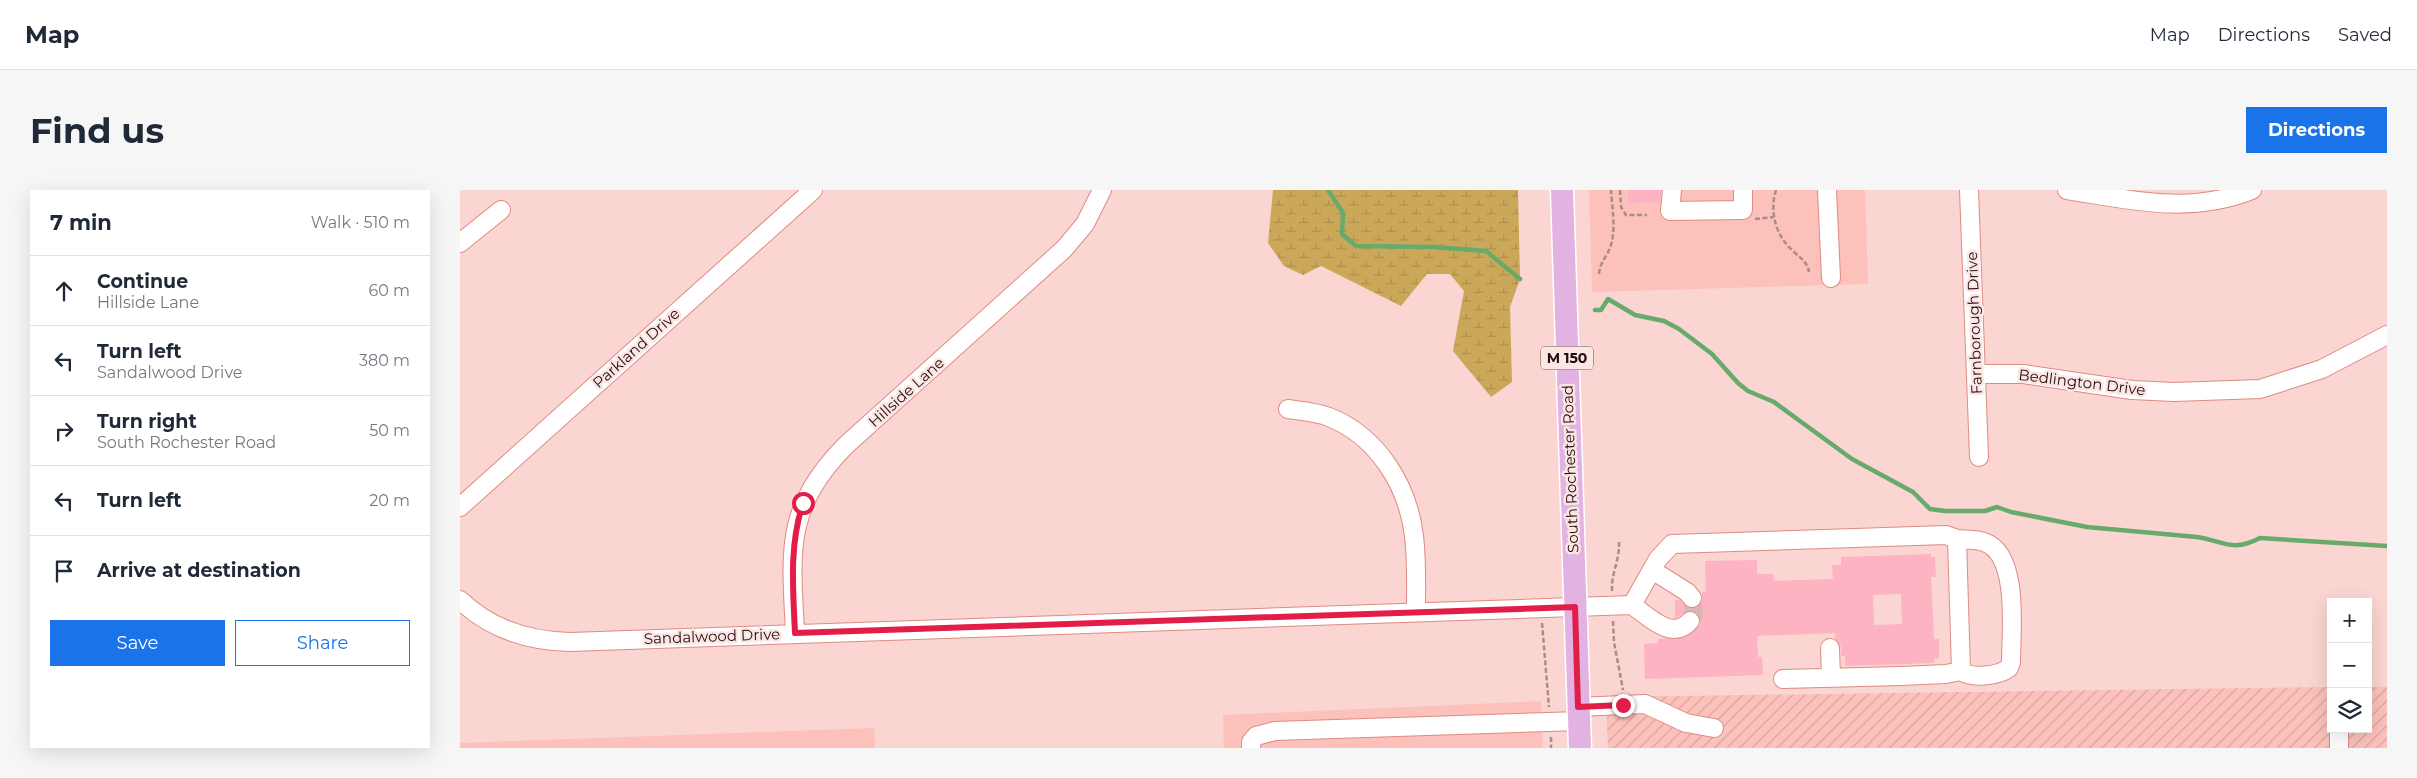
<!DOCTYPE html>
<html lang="en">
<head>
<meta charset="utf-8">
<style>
  :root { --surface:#fff; --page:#f6f6f7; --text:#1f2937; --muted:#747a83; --line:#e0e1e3; --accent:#1a73e8 }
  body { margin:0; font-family:Montserrat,sans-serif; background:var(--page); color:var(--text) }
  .controls { position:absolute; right:15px; bottom:15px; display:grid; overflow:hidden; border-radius:0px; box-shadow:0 5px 20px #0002 }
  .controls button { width:45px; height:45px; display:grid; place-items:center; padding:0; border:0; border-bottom:1px solid var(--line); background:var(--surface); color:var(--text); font:25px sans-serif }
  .stop { position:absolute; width:15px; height:15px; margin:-11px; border:4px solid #e11d48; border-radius:50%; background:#fff }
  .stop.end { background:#e11d48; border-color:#fff; box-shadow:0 1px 5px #0008 }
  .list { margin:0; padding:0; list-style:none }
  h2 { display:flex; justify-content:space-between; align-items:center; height:65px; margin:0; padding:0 20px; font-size:21px }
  h2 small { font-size:16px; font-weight:400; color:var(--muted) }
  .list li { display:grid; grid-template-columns:32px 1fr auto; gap:15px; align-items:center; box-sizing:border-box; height:70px; padding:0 20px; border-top:1px solid var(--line) }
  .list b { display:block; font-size:19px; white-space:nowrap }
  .list p { margin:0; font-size:16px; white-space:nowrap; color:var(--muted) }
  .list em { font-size:16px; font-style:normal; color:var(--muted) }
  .actions { display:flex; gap:10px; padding:15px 20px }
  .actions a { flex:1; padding:11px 0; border:1px solid var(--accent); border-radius:0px; text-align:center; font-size:18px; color:var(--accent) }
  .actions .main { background:var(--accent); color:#fff }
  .icon { flex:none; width:28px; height:28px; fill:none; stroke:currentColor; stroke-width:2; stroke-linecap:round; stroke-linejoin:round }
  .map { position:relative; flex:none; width:1927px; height:558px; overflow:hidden; border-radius:0px }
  header { display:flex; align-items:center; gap:30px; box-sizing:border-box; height:70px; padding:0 25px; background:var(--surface); border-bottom:1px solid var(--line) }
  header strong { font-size:24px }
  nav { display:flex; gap:28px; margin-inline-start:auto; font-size:18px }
  .intro { display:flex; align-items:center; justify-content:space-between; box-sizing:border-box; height:120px; padding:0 30px }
  h1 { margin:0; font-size:35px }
  .button { padding:12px 22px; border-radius:0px; background:var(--accent); color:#fff; font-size:18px; font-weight:700 }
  main { display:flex; gap:30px; padding:0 30px }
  aside { flex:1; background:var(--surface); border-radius:0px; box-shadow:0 5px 20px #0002 }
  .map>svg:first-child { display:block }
  .built { fill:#fcc1bb }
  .industrial { fill:url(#industrial-furrows) }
  .wetland { fill:url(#wetland-marsh) }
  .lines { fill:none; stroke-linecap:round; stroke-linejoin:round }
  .stream { stroke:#68aa6c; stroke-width:4.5 }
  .building { fill:#feb3c2; fill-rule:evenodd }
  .minor-tunnel { stroke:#dbb7b3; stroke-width:18; stroke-dasharray:18 9; stroke-linecap:butt }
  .minor-casing { stroke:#df8b83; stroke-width:20 }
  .major-casing { stroke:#fff; stroke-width:25 }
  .path { stroke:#ad8b87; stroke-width:2.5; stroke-dasharray:5 2.5; stroke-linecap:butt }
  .minor { stroke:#fff; stroke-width:18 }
  .major { stroke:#e2b2e3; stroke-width:22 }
  .route { stroke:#e11d48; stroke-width:6 }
  .labels { text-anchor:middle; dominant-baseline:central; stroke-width:5; stroke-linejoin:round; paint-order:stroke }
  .shield { fill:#fae7e5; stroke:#694e4c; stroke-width:1 }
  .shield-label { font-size:14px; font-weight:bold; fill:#2b0c0a }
  .street-label { font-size:15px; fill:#2b0c0a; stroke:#fae7e5 }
</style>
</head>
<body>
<header>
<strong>Map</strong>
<nav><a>Map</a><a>Directions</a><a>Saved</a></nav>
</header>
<div class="intro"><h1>Find us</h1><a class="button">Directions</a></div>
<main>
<aside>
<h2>7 min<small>Walk · 510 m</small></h2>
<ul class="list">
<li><svg class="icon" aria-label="ahead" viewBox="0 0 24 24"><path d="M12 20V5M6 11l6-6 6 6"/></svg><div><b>Continue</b><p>Hillside Lane</p></div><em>60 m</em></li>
<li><svg class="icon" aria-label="left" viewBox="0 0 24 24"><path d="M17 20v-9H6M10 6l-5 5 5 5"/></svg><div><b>Turn left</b><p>Sandalwood Drive</p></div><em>380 m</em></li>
<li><svg class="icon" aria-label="right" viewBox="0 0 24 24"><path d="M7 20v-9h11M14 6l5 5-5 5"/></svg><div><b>Turn right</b><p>South Rochester Road</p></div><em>50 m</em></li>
<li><svg class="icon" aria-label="left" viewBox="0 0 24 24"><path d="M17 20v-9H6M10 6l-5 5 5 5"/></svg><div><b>Turn left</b></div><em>20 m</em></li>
<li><svg class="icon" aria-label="arrive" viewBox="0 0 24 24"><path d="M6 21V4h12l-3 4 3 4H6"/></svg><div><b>Arrive at destination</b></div></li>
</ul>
<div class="actions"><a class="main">Save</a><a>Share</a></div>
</aside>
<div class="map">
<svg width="1927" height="558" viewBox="0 0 1927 558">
  <defs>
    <pattern id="industrial-furrows" width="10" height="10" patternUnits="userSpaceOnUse" patternTransform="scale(1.25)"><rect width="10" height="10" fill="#fcc1bb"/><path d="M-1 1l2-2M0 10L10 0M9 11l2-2" fill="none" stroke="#d8a59f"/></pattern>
    <pattern id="wetland-marsh" width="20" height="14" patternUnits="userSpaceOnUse" patternTransform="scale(1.25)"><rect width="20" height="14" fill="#cba859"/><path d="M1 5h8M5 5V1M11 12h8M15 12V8" fill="none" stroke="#ae8f4c"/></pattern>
  </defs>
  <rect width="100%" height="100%" fill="#fad5d1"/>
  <path class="built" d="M1129 0H1405L1408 94 1132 102Z
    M1081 511 1083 558H764L763 525Z
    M414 538 415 558H0V553Z"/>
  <path class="industrial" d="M1871 497V539H1908V497H1927V558H1148L1146 507Z"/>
  <path class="wetland" d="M813 0H1058L1060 89 1050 117 1052 192 1031 207 993 161 1004 101 990 84H967L941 116 861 76 843 85 824 76 808 53Z"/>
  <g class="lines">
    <path class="stream" d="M868 0 883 23 882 44 896 56 974 57 1026 61 1060 89
      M1135 120H1141L1148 109 1175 125 1204 131 1219 139 1252 164 1278 193 1288 201 1314 212 1392 269 1453 302 1470 319 1485 321H1525L1537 317 1551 322 1627 337 1737 347C1764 351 1771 363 1800 348L1927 356"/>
  </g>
  <path class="building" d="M1168 0H1201L1200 12 1168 13Z
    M1471 364V367H1475L1476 387H1471L1474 449H1479V468H1474V473L1385 476V466H1381V457L1375 449V443L1297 446 1298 467H1302L1303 485 1185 489 1184 454 1198 453V449L1226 447 1240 435 1238 425 1233 421H1228L1215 428V410H1220L1229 418 1239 416 1242 411V402L1246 401 1245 371 1297 370V384H1313L1314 391 1373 389 1372 375H1381V367ZM1441 404 1442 434 1414 435 1413 405Z"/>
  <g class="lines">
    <path class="minor-tunnel" d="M1230 431 1234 425 1232 408"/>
    <g class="minor-casing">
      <path id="minor" d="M1212 0 1210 21 1283 20V0
        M1367 0 1371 88
        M1509 0 1519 267
        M1607 0C1671 10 1729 25 1792 0
        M0 53 41 20
        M1516 184H1563L1672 200 1714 202 1800 199 1862 179 1927 145
        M828 219C842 221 856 222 869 227 917 246 948 295 954 346 957 371 956 397 956 422
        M0 317 353 0
        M1192 380 1227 402 1232 408
        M0 410C30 439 68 451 110 452L1172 415 1198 369 1212 354 1486 345 1497 349 1501 481
        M1172 415C1188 426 1212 452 1230 431
        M335 443C331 361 324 319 385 256L604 59 625 34 642 0
        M1370 458 1371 488
        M1323 489 1441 486 1486 484 1501 481C1512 489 1538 486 1549 478L1551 472C1551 442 1560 364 1524 352 1516 349 1505 350 1497 349
        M1118 517 1185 514 1226 533 1254 538
        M1879 539V558
        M791 558V552L796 546 815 541 1119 531"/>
    </g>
    <g class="major-casing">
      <path id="major" d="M1102 0 1120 558"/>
    </g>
    <path class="path" d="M1160 0 1161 17 1166 25H1187
      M1316 0C1309 22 1316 46 1333 61 1340 68 1347 71 1349 82
      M1295 29 1314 27
      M1139 84C1140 71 1148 66 1151 55 1156 39 1152 17 1151 0
      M1152 401C1151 383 1160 370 1159 352
      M1153 431 1154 452 1163 500
      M1082 433 1089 517
      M1091 547V558"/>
    <use href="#minor" class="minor"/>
    <use href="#major" class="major"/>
  </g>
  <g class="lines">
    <path class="route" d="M343 313C329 356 333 398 335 443L1115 417 1118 517 1163 515"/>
  </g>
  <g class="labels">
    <rect class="shield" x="1081" y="156.5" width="52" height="23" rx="4"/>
    <g class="shield-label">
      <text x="1107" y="168">M 150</text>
    </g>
    <g class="street-label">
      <text transform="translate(1514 133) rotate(-92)">Farnborough Drive</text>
      <text transform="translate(176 158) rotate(-42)">Parkland Drive</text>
      <text transform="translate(1622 192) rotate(7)">Bedlington Drive</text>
      <text transform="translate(446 202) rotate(-42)">Hillside Lane</text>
      <text transform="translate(1110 279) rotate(-92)">South Rochester Road</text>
      <text transform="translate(252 446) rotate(-2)">Sandalwood Drive</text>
    </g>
  </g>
</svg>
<div class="controls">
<button>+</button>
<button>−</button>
<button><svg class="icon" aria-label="layers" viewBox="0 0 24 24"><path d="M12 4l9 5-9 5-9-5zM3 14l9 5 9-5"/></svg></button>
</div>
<div class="stop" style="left:343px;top:313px"></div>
<div class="stop end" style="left:1163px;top:515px"></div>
</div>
</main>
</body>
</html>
